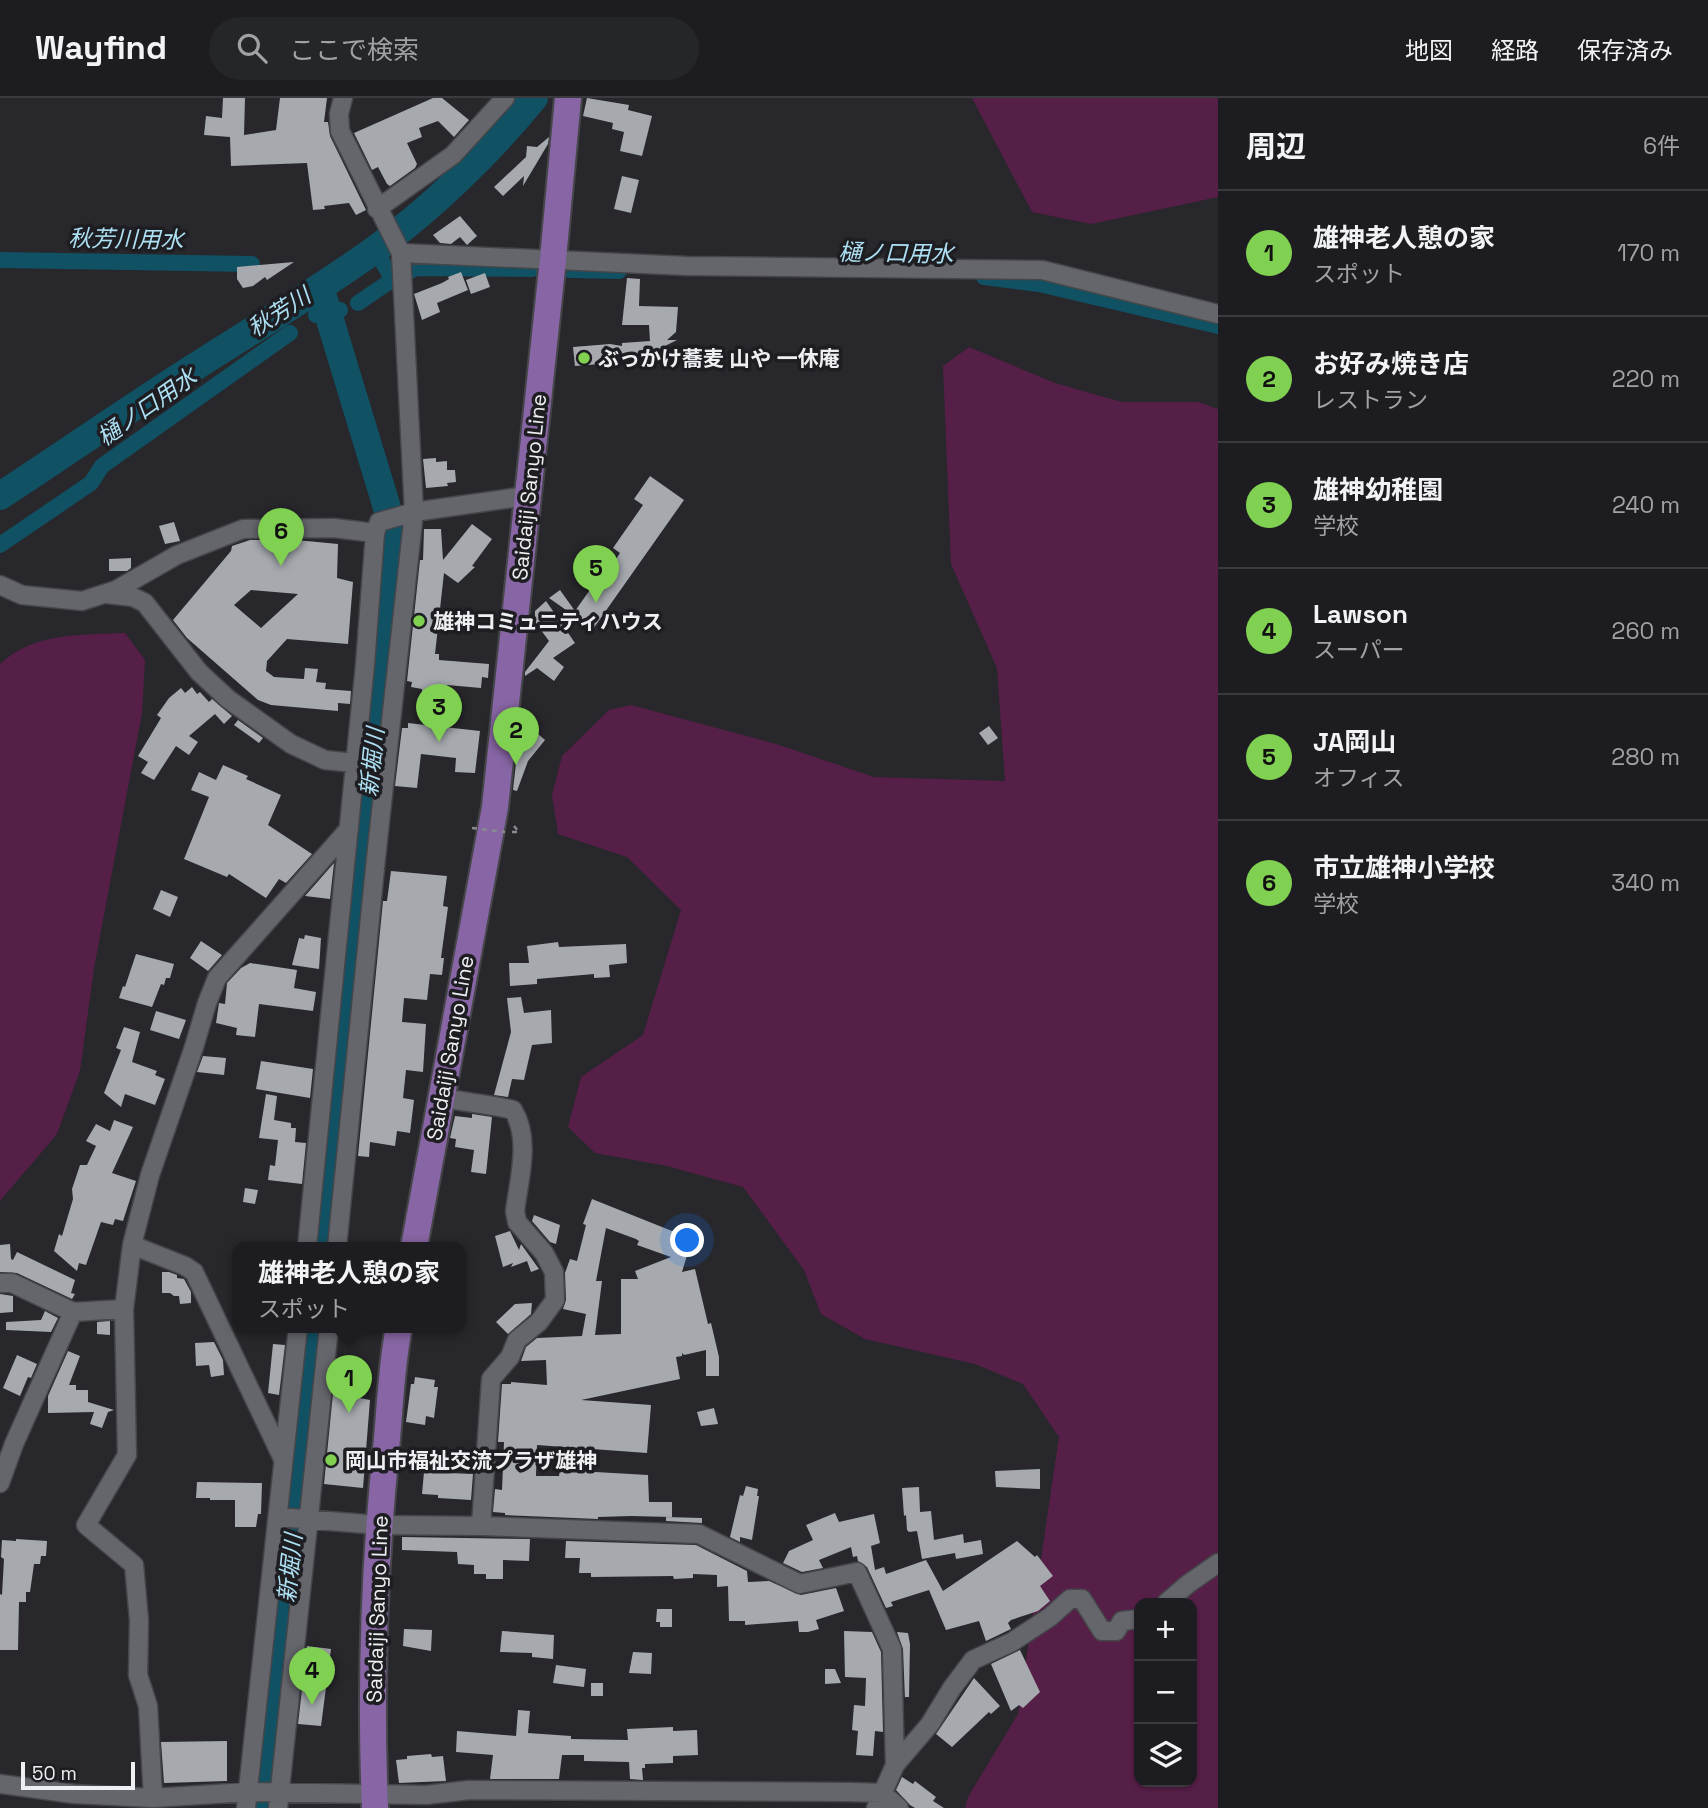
<!DOCTYPE html>
<html lang="ja">
<head>
<meta charset="utf-8">
<style>
  :root { --surface:#1d1d21; --page:#25262a; --text:#f1f3f6; --muted:#a0a2a5; --line:#3b3b3f; --accent:#80d051 }
  body { margin:0; font-family:"Space Grotesk","Noto Sans JP",sans-serif; background:var(--page); color:var(--text) }
  .controls { position:absolute; right:21px; bottom:21px; display:grid; overflow:hidden; border-radius:14px; box-shadow:0 2px 5px #0004 }
  .controls button { width:63px; height:63px; display:grid; place-items:center; padding:0; border:0; border-bottom:2px solid var(--line); background:var(--surface); color:var(--text); font:35px sans-serif }
  .scale { position:absolute; left:21px; bottom:18px; width:114px; box-sizing:border-box; padding-left:7px; border:4px solid #eeeff2; border-top:0; font-size:19px; line-height:24px; white-space:nowrap; color:#eeeff2; -webkit-text-stroke:5px #1d1d22; paint-order:stroke }
  .you { position:absolute; left:688px; top:1143px; width:24px; height:24px; margin:-18px; border:5px solid #fff; border-radius:50%; background:#1a73e8; box-shadow:0 0 0 10px #1a73e833 }
  .badge { display:grid; place-items:center; width:46px; height:46px; border-radius:50%; background:var(--accent); color:#111; font-size:23px; font-weight:700 }
  .pin { position:absolute; translate:-50% -58px; filter:drop-shadow(0 2px 4px #0008) }
  .pin::after { content:''; position:absolute; top:37px; width:24px; height:21px; background:inherit; clip-path:polygon(0 0,100% 0,50% 100%) }
  .popup { position:absolute; left:232px; top:1144px; width:234px; height:91px; box-sizing:border-box; display:grid; place-content:center; border-radius:14px; background:var(--surface); filter:drop-shadow(0 2px 5px #0005); font-size:23px; white-space:nowrap; color:var(--muted) }
  .popup b { font-size:26px; color:var(--text) }
  .popup::after { content:''; position:absolute; left:50%; top:100%; margin-left:-14px; border:14px solid transparent; border-top-color:var(--surface) }
  .list { margin:0; padding:0; list-style:none }
  h2 { display:flex; justify-content:space-between; align-items:center; height:91px; margin:0; padding:0 28px; font-size:30px }
  h2 small { font-size:23px; font-weight:400; color:var(--muted) }
  .list li { display:grid; grid-template-columns:46px 1fr auto; gap:21px; align-items:center; box-sizing:border-box; height:126px; padding:0 28px; border-top:2px solid var(--line) }
  .list b { display:block; font-size:26px; white-space:nowrap }
  .list p { margin:0; font-size:23px; white-space:nowrap; color:var(--muted) }
  .list em { font-size:23px; font-style:normal; color:var(--muted) }
  .icon { flex:none; width:38px; height:38px; fill:none; stroke:currentColor; stroke-width:2; stroke-linecap:round; stroke-linejoin:round }
  .map { position:relative; flex:none; width:1218px; height:1710px; overflow:hidden }
  header { display:flex; align-items:center; gap:42px; box-sizing:border-box; height:98px; padding:0 35px; background:var(--surface); border-bottom:2px solid var(--line) }
  header strong { font-size:33px }
  nav { display:flex; gap:38px; margin-inline-start:auto; font-size:24px }
  .search { width:490px; height:63px; background:var(--page); display:flex; align-items:center; gap:18px; box-sizing:border-box; padding:0 24px; border-radius:38px; color:var(--muted); font-size:26px }
  main { display:flex }
  aside { flex:1; background:var(--surface) }
  .map>svg:first-child { display:block }
  .green { fill:#561f47; fill-rule:evenodd }
  .lines { fill:none; stroke-linecap:round; stroke-linejoin:round }
  .canal { stroke:#105164; stroke-width:16 }
  .river { stroke:#105164; stroke-width:28 }
  .building { fill:#a6aaaf; fill-rule:evenodd }
  .minor-casing { stroke:#454649; stroke-width:21 }
  .primary-casing { stroke:#454649; stroke-width:30 }
  .path { stroke:#8a8b8f; stroke-width:2.5; stroke-dasharray:5 5; stroke-linecap:butt }
  .minor { stroke:#65666c; stroke-width:18 }
  .primary { stroke:#8865a4; stroke-width:26 }
  .path-bridge { stroke:#8a8b8f; stroke-width:2.5; stroke-dasharray:5 5; stroke-linecap:butt }
  .poi-dot { fill:#80d051; stroke:#1d1d22; stroke-width:2.5 }
  .labels { text-anchor:middle; dominant-baseline:central; stroke-width:7; stroke-linejoin:round; paint-order:stroke }
  .poi-label { font-size:21px; font-weight:bold; fill:#eeeff2; stroke:#1d1d22; text-anchor:start }
  .street-label { font-size:21px; fill:#eeeff2; stroke:#1d1d22 }
  .water-label { font-size:23px; font-style:italic; fill:#aee0f3; stroke:#1d1d22 }
</style>
</head>
<body>
<header>
<strong>Wayfind</strong>
<div class="search"><svg class="icon" aria-label="search" viewBox="0 0 24 24"><circle cx="10" cy="10" r="6"/><path d="M15 15l6 6"/></svg>ここで検索</div>
<nav><a>地図</a><a>経路</a><a>保存済み</a></nav>
</header>
<main>
<div class="map">
<svg width="1218" height="1710" viewBox="0 0 1218 1710">
  <rect width="100%" height="100%" fill="#27272c"/>
  <path class="green" d="M972 0H1218V99L1091 126 1032 114Z
    M969 249 1055 285 1122 304H1198L1218 311V1710H965L968 1699 1018 1616 1059 1339 1023 1286 975 1266 865 1241 821 1216 804 1172 743 1089 667 1068 595 1055 568 1029 581 979 643 937 681 812 627 759 558 736 552 697 562 658 609 612 631 607 776 646 874 679 1005 683 997 570 951 466 943 268ZM1139 1505H1192V1684H1139Z
    M125 535 145 562 142 615 94 870 80 973 57 1036 0 1103V566C34 534 81 537 125 535Z"/>
  <g class="lines">
    <path class="canal" d="M375 151 393 182
      M0 162 252 166
      M569 172 619 173
      M984 179 1039 186 1218 228
      M358 205 386 186 416 170 532 171
      M316 217 340 212
      M0 447 91 385 102 368 290 235"/>
    <path class="river" d="M320 189 395 436 323 1149
      M0 398C64 356 126 313 190 272 251 233 314 195 373 153 431 111 489 55 534 0
      M265 1710 315 1229"/>
  </g>
  <path class="building" d="M223 0H245L244 37 276 32 280 0H327L324 24H328L330 38 366 112 356 117 349 105 324 108 325 111 313 112 307 65 231 68 230 39 204 37 206 18 222 20Z
    M433 0H442L469 22 454 39 438 23 419 30 422 39 407 45 417 66 415 70 390 88 387 86 378 69 372 72 354 35Z
    M587 0 629 7 628 12 652 18 642 58 620 53 624 34 612 31 613 25 583 18Z
    M549 39 548 46 523 88 524 78 503 98 494 89 526 59 527 48 537 49Z
    M622 78 639 82 631 115 614 111Z
    M460 118 477 138 467 147 460 139 451 146 440 145 433 137Z
    M294 164 267 182 265 179 253 188 243 190 237 181V169Z
    M461 174 468 192 437 205 440 214 422 222 414 196 442 185 449 181 448 179Z
    M485 175 490 189 471 196 466 182Z
    M627 180 640 181 639 208 678 209 676 234 667 242H677L631 265 600 261V266L575 268 573 249 610 246 622 248V245L650 243 649 227H622Z
    M436 360V364L447 363V372H455L456 384 447 385 448 388 426 390 423 361Z
    M650 378 684 402 593 531 549 500 560 492 575 513 599 479 603 481 620 455 613 450 643 407 634 401Z
    M174 424 180 443 165 446 159 428Z
    M472 426 492 441 472 468 475 469 458 485 444 475 435 556H439V562L489 566 488 580 482 579 481 590 447 587 446 597 422 594V591L411 589 412 584 407 583 420 462H423L424 431H441L443 462Z
    M250 442H296L338 446 337 480 353 484 348 546 287 541 267 563 266 573 274 579 304 581 305 570 318 571 316 584 326 585 325 591 351 593 350 606 338 605V613L271 607 258 602 187 540 173 522 231 453 232 448ZM251 492 298 496 261 530 234 507Z
    M131 460V470L127 473H109V461Z
    M546 503 575 545 553 560 564 569 554 583 537 570 525 578V574L549 543 535 524V513Z
    M192 589 197 596 200 594 209 604 212 601 232 618 224 626 215 616 189 638 198 644 189 657 176 648 154 682 141 675 148 664 138 658 161 620 157 617 169 600 181 590 185 595Z
    M238 622 263 640 259 645 234 627Z
    M408 625 480 633 475 675 455 674 456 660 421 656 417 690 395 688 402 630H408Z
    M989 628 998 640 988 647 979 635Z
    M531 630 545 642 528 663 517 693 513 692 517 656 523 650 518 646Z
    M223 667 248 678 246 681 281 697 268 727 312 756 286 785 279 781 266 800 229 776 227 779 184 761 209 699 191 692 199 674 216 682Z
    M334 765 330 801 305 798Z
    M391 773 447 778 443 808 448 809 441 860H444L442 877 430 876 427 902 404 900 402 924 426 926 423 974 406 972 403 1000 414 1002 410 1035 397 1033 395 1048 370 1044 369 1059 358 1058 383 803H387Z
    M161 792 178 799 170 819 153 811Z
    M305 837 321 840 319 871 292 867 299 840 304 841Z
    M201 843 222 857 208 873 190 860Z
    M558 844 559 849 626 846 627 865 609 867 610 879 594 880V876L537 881V886L510 888 509 865H529L527 848Z
    M136 856 174 866 170 880H166L164 887 161 886 152 909 119 900 123 888 125 889Z
    M250 865 297 872 294 890 316 894 313 913 259 906 255 939 236 937 237 930 216 925 219 905 225 906 227 885 241 870Z
    M521 899 524 915 551 912 552 945 532 947 524 982 512 981 508 999 494 997 511 934 507 900Z
    M156 913 186 922 179 941 150 932Z
    M124 929 140 934 132 964 157 973 155 977 165 981 155 1007 125 996 121 1009 104 995 121 952 116 950Z
    M203 958 226 960 224 977 197 974Z
    M261 963 313 971 310 1000 256 991Z
    M266 996 277 998 274 1022 291 1025V1030H296L295 1044 306 1045 302 1086 268 1082 270 1067 275 1068 278 1042 259 1040Z
    M472 1016 492 1019 486 1076 471 1074 474 1052 455 1049 456 1041 450 1040 455 1018 472 1020Z
    M114 1022 133 1029 112 1075 136 1083 123 1123 115 1121 113 1127 101 1124 86 1167 79 1165 77 1173 54 1153 59 1136 62 1138 73 1101 72 1091 80 1067H87L96 1048 86 1043 96 1026 110 1033Z
    M245 1090 258 1092 255 1106 243 1104Z
    M592 1101 692 1141 682 1174 695 1171 708 1226 711 1225 719 1259V1278H706V1252L684 1257 682 1255V1258L676 1259 680 1281 581 1302 651 1307 647 1355 537 1347 536 1378H559L560 1372 648 1377 649 1404H672V1419L631 1418 598 1419V1421L505 1417V1415L493 1414 495 1391 502 1392 504 1344H498L502 1286H511V1284L547 1287 546 1262 521 1263 526 1249 537 1240 582 1238 586 1216 563 1211 566 1202 565 1175 570 1161 577 1163 586 1127 583 1126ZM606 1130 636 1141 639 1143 637 1147 671 1159 635 1173 638 1181H621V1236L595 1237 602 1183H596Z
    M534 1117 560 1127 556 1146 550 1144 532 1123Z
    M510 1133 519 1152 521 1146 539 1171 531 1174 527 1163 511 1169 513 1165 503 1169 495 1138Z
    M10 1146 11 1161 13 1162 17 1154 75 1182 71 1195 75 1196 72 1201 17 1175 0 1174V1147Z
    M162 1174H169L177 1177V1180L184 1181 191 1194V1205L180 1206 179 1198H174L170 1195H162Z
    M0 1196 13 1198V1214L0 1215Z
    M532 1205 531 1216 508 1236 496 1224 515 1206Z
    M45 1213 58 1220 51 1234 6 1232V1224L41 1222Z
    M110 1223V1237L97 1236V1224Z
    M214 1244 223 1262 224 1277 211 1279 209 1267 196 1268 195 1245Z
    M273 1246 285 1247 279 1297 268 1295Z
    M68 1253 80 1258 69 1287H76V1292H88V1304L114 1312 108 1314 102 1330 90 1326 94 1314 48 1315V1298Z
    M17 1257 37 1266 31 1280 28 1279 20 1298 3 1290Z
    M415 1279 435 1282 434 1289H438L434 1320 426 1318 425 1327 406 1324 411 1286H414Z
    M333 1295 370 1302 363 1390 324 1386Z
    M714 1310 718 1326 701 1328 697 1314Z
    M1040 1371V1391L996 1389 995 1373Z
    M424 1374 473 1376 471 1402 438 1400V1397L422 1396Z
    M197 1384 262 1385 261 1416H258L256 1429H235V1402H210V1400H196Z
    M746 1388 758 1391 757 1398H759L752 1442 740 1439V1444L730 1439 740 1397 743 1398Z
    M919 1389 920 1414 931 1413 934 1442 963 1436 964 1445 981 1442 983 1456 956 1461 955 1455 922 1461 917 1433 909 1434 907 1432 906 1417 904 1418 902 1390Z
    M835 1415 839 1424 874 1416 880 1445 871 1448 875 1472 884 1469 886 1476 926 1462 943 1493 1017 1443 1035 1459 1037 1457 1053 1478 1040 1488 1050 1503 1038 1513 1011 1522 1008 1525 1011 1531 986 1543 979 1523 946 1532 929 1492 891 1504 893 1508 886 1510 867 1469 858 1463 857 1458 853 1459 851 1449 819 1462 823 1470 802 1474 783 1465 789 1453 813 1442 806 1427Z
    M666 1419 702 1420V1425L666 1423Z
    M402 1439 530 1441 529 1463 503 1462V1481H486V1476H474V1467L458 1466 457 1454 402 1452Z
    M16 1441 47 1443 46 1458H41L40 1466H34L30 1494H26V1504H19L18 1552H0V1496L2 1497 4 1461 1 1459 2 1442 16 1443Z
    M566 1443 696 1447 747 1473 748 1484 769 1483 801 1497 836 1490 844 1513 816 1522 819 1531 808 1534H799L798 1523 745 1527V1523H729L728 1488 717 1489V1477L693 1476V1480L674 1481 673 1478 591 1479V1475H579L580 1460H565Z
    M657 1511H672V1529H660V1524H656Z
    M404 1531 432 1532 431 1553 403 1548Z
    M502 1533 554 1537 553 1561 532 1559V1555L500 1554Z
    M844 1533 872 1534 881 1554 883 1634 875 1633 873 1658 856 1657 858 1633 852 1632 854 1607 865 1608 866 1580 845 1579Z
    M897 1534 908 1535 910 1546 909 1599H905V1602L903 1551Z
    M307 1548 331 1551 321 1628 298 1626Z
    M1020 1552 1040 1594 1023 1610 1019 1607 1011 1613 991 1566Z
    M633 1554 652 1555 651 1576 629 1575Z
    M556 1567 586 1571 584 1589 553 1585Z
    M825 1571H835L841 1585 825 1586Z
    M974 1580 1000 1608 991 1616 989 1614 952 1649 936 1636Z
    M591 1585H603V1598H591Z
    M518 1612 530 1613 528 1635 571 1638V1641L628 1642 627 1631 673 1629V1633L697 1632 698 1657 673 1658V1665L645 1666V1670H642L643 1682 630 1681 629 1664 584 1663V1657H562L559 1681H490L493 1657 456 1654 457 1633 516 1638Z
    M227 1643V1683L164 1685 161 1644Z
    M431 1656 432 1659 443 1658 446 1683 399 1685 396 1662 407 1661V1658Z
    M902 1679 913 1686 915 1683 936 1699 933 1703 944 1710H915L910 1707 896 1692Z"/>
  <g class="lines">
    <g class="minor-casing">
      <path id="minor" d="M377 111 453 57 505 0
        M401 155 687 168 1042 172 1218 216
        M0 487 22 497 82 503 116 492 177 457 243 431 334 430 375 435
        M107 496 133 499 145 505 199 574 228 601 291 646 325 662 355 665
        M441 999C465 1005 490 1006 513 1012 531 1041 519 1081 515 1113L517 1124 544 1155 554 1174 555 1202 539 1224 517 1242 510 1259 491 1281 481 1428
        M132 1147 185 1168 194 1174 282 1359
        M307 1149 365 567 375 435 379 424 414 414 401 155 340 33 339 16 343 0
        M337 1149 376 760 414 414 526 398
        M0 1185H12L73 1214 124 1211
        M0 1385 14 1346 73 1214
        M278 1419 379 1427 481 1428 699 1436 800 1486 857 1474 892 1551 895 1667 876 1710
        M1166 1505 1188 1486 1218 1465
        M895 1667 930 1626 952 1590 973 1562 1012 1544 1050 1519 1070 1501H1082L1102 1533H1116L1122 1523 1139 1521
        M0 1686 74 1696 153 1700 247 1694 426 1697 469 1692 849 1694 882 1695 899 1710
        M153 1700 148 1608 138 1577 139 1522 134 1467 86 1427 127 1357 124 1211 132 1147 150 1077 194 949 207 905 217 880 349 731
        M246 1710 298 1229
        M278 1710 329 1229"/>
    </g>
    <g class="primary-casing">
      <path id="primary" d="M414 1149 495 709 553 161 568 0
        M375 1710C370 1590 374 1471 386 1352 390 1311 391 1269 399 1229"/>
    </g>
    <path class="path" d="M512 734H519L514 728"/>
    <use href="#minor" class="minor"/>
    <use href="#primary" class="primary"/>
    <path class="path-bridge" d="M472 730 505 734"/>
  </g>
  <g class="poi-dot">
    <circle cx="584" cy="260" r="7"/>
    <circle cx="419" cy="523" r="7"/>
    <circle cx="331" cy="1362" r="7"/>
  </g>
  <g class="labels">
    <g class="poi-label">
      <text x="598" y="260">ぶっかけ蕎麦 山や 一休庵</text>
      <text x="433" y="523">雄神コミュニティハウス</text>
      <text x="345" y="1362">岡山市福祉交流プラザ雄神</text>
    </g>
    <g class="street-label">
      <text transform="translate(529 389) rotate(-84)">Saidaiji Sanyo Line</text>
      <text transform="translate(450 950) rotate(-80)">Saidaiji Sanyo Line</text>
      <text transform="translate(377 1511) rotate(-88)">Saidaiji Sanyo Line</text>
    </g>
    <g class="water-label">
      <text transform="translate(126 141) rotate(1)">秋芳川用水</text>
      <text transform="translate(896 155) rotate(1)">樋ノ口用水</text>
      <text transform="translate(279 214) rotate(-33)">秋芳川</text>
      <text transform="translate(147 309) rotate(-35)">樋ノ口用水</text>
      <text transform="translate(372 664) rotate(-84)">新堀川</text>
      <text transform="translate(290 1470) rotate(-84)">新堀川</text>
    </g>
  </g>
</svg>
<div class="controls">
<button>+</button>
<button>−</button>
<button><svg class="icon" aria-label="layers" viewBox="0 0 24 24"><path d="M12 4l9 5-9 5-9-5zM3 14l9 5 9-5"/></svg></button>
</div>
<div class="scale">50 m</div>
<div class="you"></div>
<div class="pin badge" style="left:349px;top:1315px">1</div>
<div class="popup"><b>雄神老人憩の家</b>スポット</div>
<div class="pin badge" style="left:516px;top:667px">2</div>
<div class="pin badge" style="left:439px;top:644px">3</div>
<div class="pin badge" style="left:312px;top:1607px">4</div>
<div class="pin badge" style="left:596px;top:505px">5</div>
<div class="pin badge" style="left:281px;top:468px">6</div>
</div>
<aside>
<h2>周辺<small>6件</small></h2>
<ul class="list">
<li><span class="badge">1</span><div><b>雄神老人憩の家</b><p>スポット</p></div><em>170 m</em></li>
<li><span class="badge">2</span><div><b>お好み焼き店</b><p>レストラン</p></div><em>220 m</em></li>
<li><span class="badge">3</span><div><b>雄神幼稚園</b><p>学校</p></div><em>240 m</em></li>
<li><span class="badge">4</span><div><b>Lawson</b><p>スーパー</p></div><em>260 m</em></li>
<li><span class="badge">5</span><div><b>JA岡山</b><p>オフィス</p></div><em>280 m</em></li>
<li><span class="badge">6</span><div><b>市立雄神小学校</b><p>学校</p></div><em>340 m</em></li>
</ul>
</aside>
</main>
</body>
</html>
